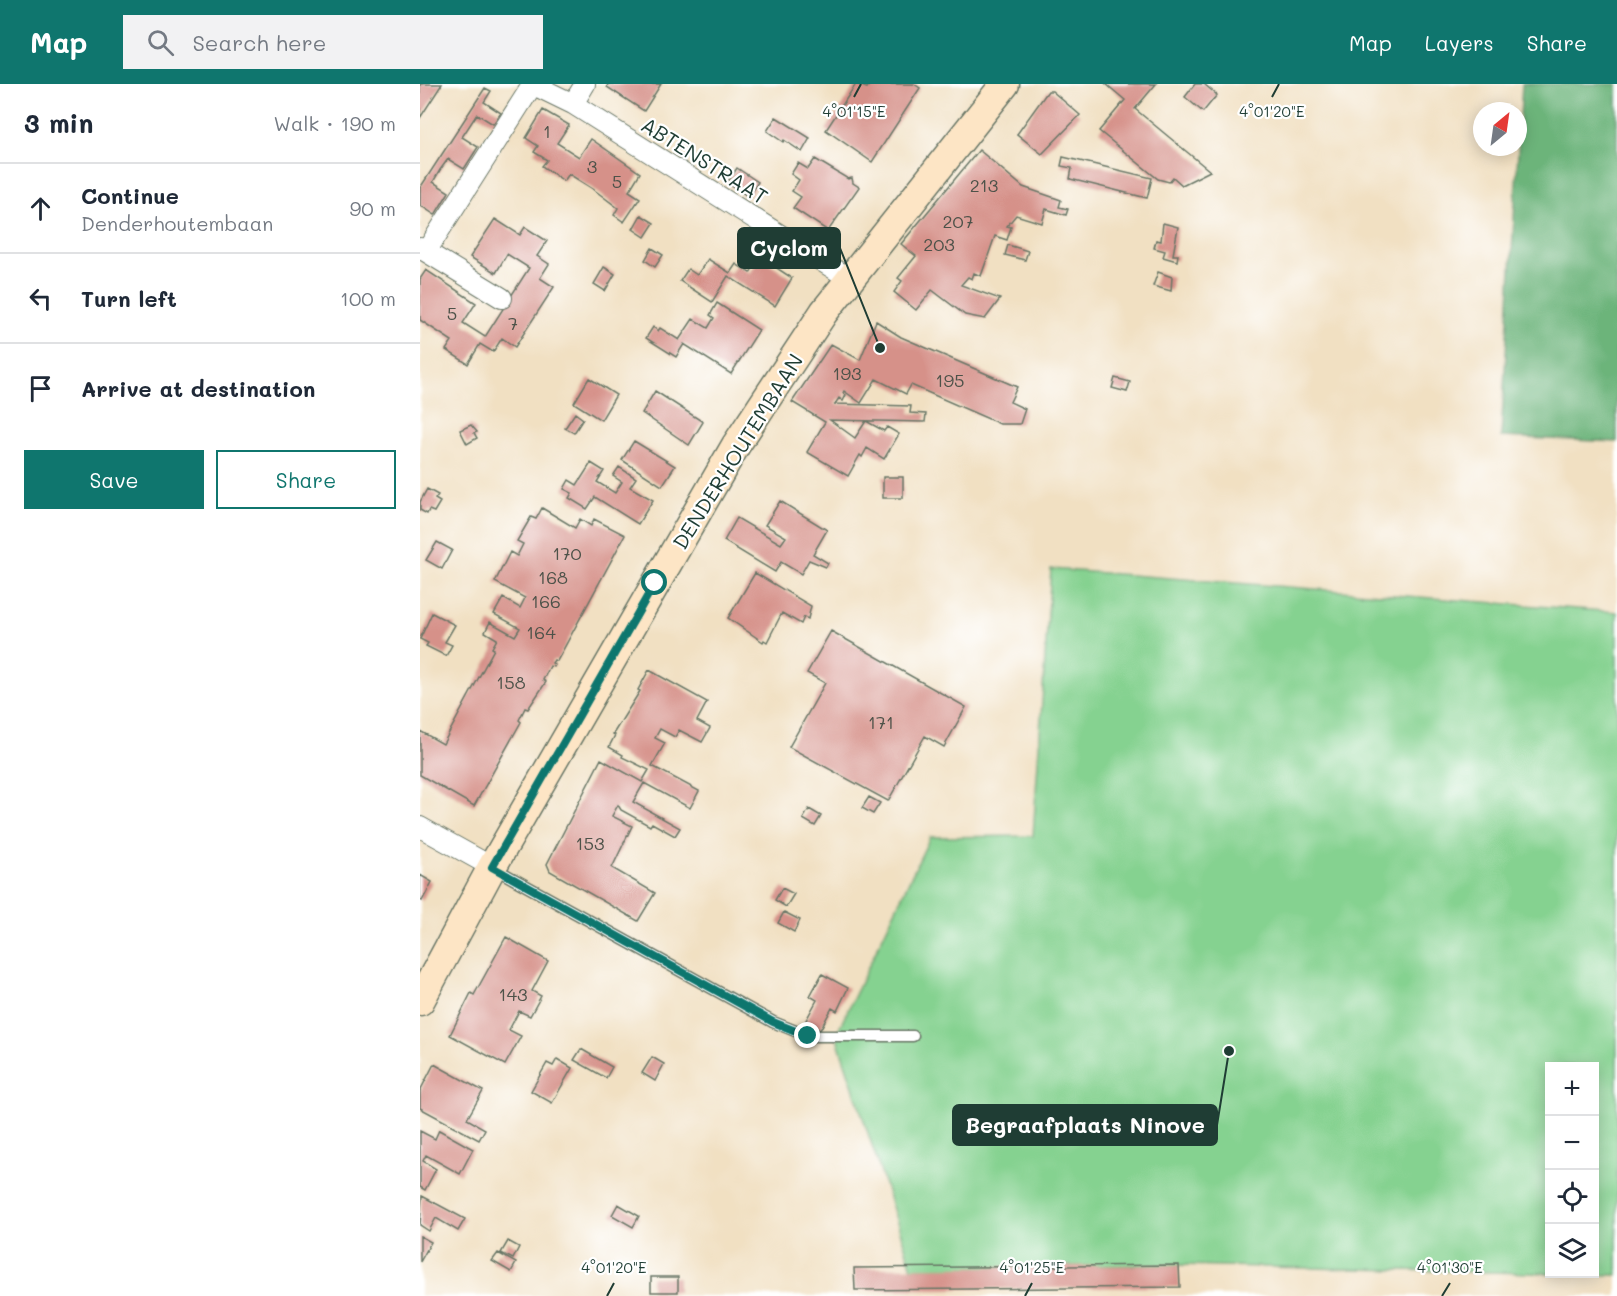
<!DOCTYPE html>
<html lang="en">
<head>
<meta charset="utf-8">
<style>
  :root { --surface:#fff; --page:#f2f2f3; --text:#1f2937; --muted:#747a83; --line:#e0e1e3; --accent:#0f766e }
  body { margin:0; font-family:Mali,sans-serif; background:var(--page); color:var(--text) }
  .controls { position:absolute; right:18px; bottom:18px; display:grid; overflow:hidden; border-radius:0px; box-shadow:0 3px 15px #0003 }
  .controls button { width:54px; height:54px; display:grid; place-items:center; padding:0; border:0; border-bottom:2px solid var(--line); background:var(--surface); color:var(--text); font:30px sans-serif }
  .compass { position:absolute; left:1053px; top:18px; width:54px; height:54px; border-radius:50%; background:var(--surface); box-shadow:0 3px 15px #0003; rotate:29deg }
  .stop { position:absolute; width:18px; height:18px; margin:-14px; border:4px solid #0f766e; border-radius:50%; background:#fff }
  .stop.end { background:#0f766e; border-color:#fff; box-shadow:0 2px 6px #0008 }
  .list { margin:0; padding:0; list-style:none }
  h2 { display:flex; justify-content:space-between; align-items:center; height:78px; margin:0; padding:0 24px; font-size:26px }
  h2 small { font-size:20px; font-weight:400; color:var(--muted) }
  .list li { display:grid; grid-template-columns:39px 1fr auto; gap:18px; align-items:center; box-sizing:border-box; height:90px; padding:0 24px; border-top:2px solid var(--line) }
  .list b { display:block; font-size:22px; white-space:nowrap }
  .list p { margin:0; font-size:20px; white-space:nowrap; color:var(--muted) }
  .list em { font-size:20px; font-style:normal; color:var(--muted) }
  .actions { display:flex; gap:12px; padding:18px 24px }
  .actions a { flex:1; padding:14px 0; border:2px solid var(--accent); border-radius:0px; text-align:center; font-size:21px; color:var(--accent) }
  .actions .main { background:var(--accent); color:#fff }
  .icon { flex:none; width:33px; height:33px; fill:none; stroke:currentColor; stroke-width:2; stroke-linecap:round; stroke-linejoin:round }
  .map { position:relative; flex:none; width:1197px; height:1212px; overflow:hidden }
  header { display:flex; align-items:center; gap:36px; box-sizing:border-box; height:84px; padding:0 30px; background:var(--accent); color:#fff }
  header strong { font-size:28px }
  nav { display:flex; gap:33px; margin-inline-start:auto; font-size:21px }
  .search { width:420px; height:54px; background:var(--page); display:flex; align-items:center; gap:15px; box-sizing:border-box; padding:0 21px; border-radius:0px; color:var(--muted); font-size:22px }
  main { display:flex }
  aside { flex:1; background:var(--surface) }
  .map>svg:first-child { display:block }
  .green { fill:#85d290; stroke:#528862; stroke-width:1.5; fill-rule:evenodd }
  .forest { fill:#6cb47a; stroke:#467857; stroke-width:1.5 }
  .building { fill:#d69189 }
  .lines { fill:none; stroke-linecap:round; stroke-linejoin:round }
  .lane-casing { stroke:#687666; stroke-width:13 }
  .street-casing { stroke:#687666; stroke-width:22 }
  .secondary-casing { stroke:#687666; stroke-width:31 }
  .lane { stroke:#fff; stroke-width:10 }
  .street { stroke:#fff; stroke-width:20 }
  .secondary { stroke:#fde5c5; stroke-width:28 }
  .route { stroke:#0f766e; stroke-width:8 }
  .ticks { fill:none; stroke:#1f3d34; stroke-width:2 }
  .labels { text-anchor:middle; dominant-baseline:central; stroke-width:4.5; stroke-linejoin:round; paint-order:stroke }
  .number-label { font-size:18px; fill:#4d5249 }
  .street-label { font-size:21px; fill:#1f3d34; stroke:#fff }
  .ticks-label { font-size:15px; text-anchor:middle; fill:#1f3d34; stroke:#fff; stroke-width:4.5; stroke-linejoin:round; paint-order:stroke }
  .leader { fill:none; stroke:#1f3d34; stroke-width:2 }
  .callout-dot { fill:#1f3d34; stroke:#fff; stroke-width:2 }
  .callout { fill:#1f3d34; stroke:#1f3d34; stroke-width:2 }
  .callout-label { font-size:22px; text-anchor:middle; font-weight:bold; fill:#fff }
</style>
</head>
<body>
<header>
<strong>Map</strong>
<div class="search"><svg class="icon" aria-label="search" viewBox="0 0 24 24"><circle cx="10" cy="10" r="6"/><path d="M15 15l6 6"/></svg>Search here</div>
<nav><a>Map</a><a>Layers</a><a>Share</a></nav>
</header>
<main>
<aside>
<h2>3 min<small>Walk · 190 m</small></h2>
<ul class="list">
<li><svg class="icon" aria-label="ahead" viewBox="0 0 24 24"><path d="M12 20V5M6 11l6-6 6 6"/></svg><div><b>Continue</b><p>Denderhoutembaan</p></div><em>90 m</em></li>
<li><svg class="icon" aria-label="left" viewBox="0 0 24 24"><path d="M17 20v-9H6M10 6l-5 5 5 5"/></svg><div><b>Turn left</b></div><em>100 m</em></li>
<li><svg class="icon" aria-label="arrive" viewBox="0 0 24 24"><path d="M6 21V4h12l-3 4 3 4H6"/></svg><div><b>Arrive at destination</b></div></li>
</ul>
<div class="actions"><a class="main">Save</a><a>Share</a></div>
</aside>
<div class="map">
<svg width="1197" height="1212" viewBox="0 0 1197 1212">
  <rect width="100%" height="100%" fill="#fff"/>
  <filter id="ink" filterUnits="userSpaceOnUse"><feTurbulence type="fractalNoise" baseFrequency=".0167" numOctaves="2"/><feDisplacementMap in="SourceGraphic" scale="12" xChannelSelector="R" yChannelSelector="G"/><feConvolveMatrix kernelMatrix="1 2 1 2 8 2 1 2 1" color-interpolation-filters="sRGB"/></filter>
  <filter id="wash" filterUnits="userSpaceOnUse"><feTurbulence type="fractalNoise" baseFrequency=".008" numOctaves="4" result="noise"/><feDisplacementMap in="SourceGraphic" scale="24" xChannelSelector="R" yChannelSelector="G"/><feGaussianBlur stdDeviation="1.35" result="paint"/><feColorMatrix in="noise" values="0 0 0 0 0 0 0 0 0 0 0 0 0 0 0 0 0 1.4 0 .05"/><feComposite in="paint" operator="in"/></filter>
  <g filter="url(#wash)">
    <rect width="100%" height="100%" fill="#f1e0c2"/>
    <path class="green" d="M631 485 1197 528V1191L759 1181 492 1184 416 951 510 753 613 752ZM1130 982H1174V1190H1130Z"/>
    <path class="forest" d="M1102 0H1197V358L1081 353Z"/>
    <g id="blocks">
      <path class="building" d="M0 0H22L0 34Z
        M188 0H241L224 27 187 3Z
        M436 0 447 4 450 0H494L500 4 452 78 406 46Z
        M686 0H736L715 25 790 87 762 101 753 93 749 98 738 95 679 47 705 16Z
        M775 0H784L797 11 783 28 765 13Z
        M65 4 71 7 64 18 81 29 73 40 57 30 42 53 58 63 44 85 28 75 20 86 13 98 29 108 15 131 0 121V104Z
        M628 7H632L660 31 622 70 597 50Z
        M123 26 149 41 137 59 159 73 171 55 220 89 209 107 220 114 204 138 194 131 198 124 173 105 149 90 144 97 122 82 127 76 114 68 118 62 106 54Z
        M356 33 390 54 382 68 364 56 363 58 347 47Z
        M559 66 603 103 641 116 639 123 648 125 646 131 626 125 622 139 596 131 587 142 591 143 587 156 575 152 561 192 554 189 552 195 548 193 541 201 580 215 565 235 545 231 512 206 496 226 474 208 482 197 478 194 496 172 481 160Z
        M643 73 732 94 727 114 650 95 652 84 641 82Z
        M395 75 428 95 432 94 433 99 439 103 408 147 373 124 381 113 372 107 379 96 371 90 378 79 388 85Z
        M317 84 338 98 329 113 307 99Z
        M221 131 234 139 225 153 213 145Z
        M75 135 100 151 105 143 127 157 117 172 129 180 120 194 134 203 95 263 82 254 73 268 60 260 48 280 26 266 32 257 0 236V195L6 186 56 219 43 239 65 253 109 184 87 170 76 189 50 173Z
        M743 139 758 143 753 171H758L757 177 743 173 745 167 734 164 736 156 741 157Z
        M588 161 608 167 605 176 585 171Z
        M232 164 243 171 235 183 225 176Z
        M340 173 372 194 355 222 308 192 292 218 260 197 268 185 277 191 288 175 310 189 316 180 330 189Z
        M184 183 195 190 185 207 174 200Z
        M738 188 752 193 751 207 733 202Z
        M297 219 339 246 311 290 264 260 256 273 226 254 233 243 238 247 240 244 259 256 273 235 288 244 294 234 290 231Z
        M456 237 481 253 597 303 590 318 605 325 600 340H580L491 301 486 310 456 295 441 319 424 307 423 309 426 311 423 317 419 314 415 320 491 322 490 329 506 330 505 338 410 336 435 354 446 337 464 347 467 343 479 350 464 375 447 364 442 373 440 371 428 392 387 368 405 338 372 318 411 260 440 276Z
        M169 294 196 311 181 336 154 319Z
        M695 294 710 298 707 308 692 304Z
        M235 307 283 338 269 361 222 329Z
        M155 329 163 335 154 349 145 344Z
        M51 341 57 348 54 349 57 354 47 360 40 346Z
        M214 357 255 382 242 402 202 376Z
        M171 379 184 387 177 398 195 409 202 398 193 392 199 383 216 394 210 403 233 416 218 440 175 413 167 425 149 414 152 409 144 405 149 396 157 401Z
        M463 393H483V414H463Z
        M7 405 18 411 15 415 20 418 14 428 9 426 7 430 0 426V418Z
        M360 417 407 446 393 470 408 479 406 483 389 476 381 490 361 478 355 488 304 457 317 434 361 460 366 453 345 441Z
        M122 424 155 444 160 435 171 442 174 435 205 451 137 577 134 576 132 579 135 581 134 583 130 582 123 596 126 598 108 625 105 624 99 636 101 638 54 722 0 691V647L23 660 74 565 72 564 77 555 65 548 70 538 95 552 100 544 74 530 83 514 100 524 105 514 75 498 90 468 97 472 103 460 97 457 111 433 116 435Z
        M17 458 32 466 22 485 6 476Z
        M335 489 391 522 388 535 384 533 381 540 362 529 347 558 344 556 343 558 308 534Z
        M12 529 35 541 25 558 32 561 26 572 6 562 8 559 0 555Z
        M411 547 546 623 524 663 505 652 468 717 369 663 405 599 387 589Z
        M229 586 287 618 277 637 290 644 282 658 259 646 255 653 240 645 235 654 245 659 232 682 279 707 270 724 224 699 213 718 260 744 255 752 232 739 230 742 201 726 198 721 192 732 212 742 192 784 235 809 218 837 130 787 127 780 181 675 222 698 229 686 202 673 203 671 189 663 195 651 193 650 220 607 218 606Z
        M449 713 460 719 453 730 442 724Z
        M389 725 401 732 395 742 383 735Z
        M0 791 12 798 2 817 0 815Z
        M362 804 374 810 366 823 355 816Z
        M364 828 380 836 374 848 358 839Z
        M86 853 128 877 112 907 121 912 110 932 99 927 89 946 101 952 85 981 30 951 51 909 54 911Z
        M402 890 428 904 417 927 412 924 400 946 385 938 397 916 390 912Z
        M161 965 192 983 186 994 154 976Z
        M232 973 244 980 235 997 222 989Z
        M137 975 152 984 132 1019 111 1007 127 979 133 982Z
        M14 980 63 1007 47 1035 65 1045 59 1056 0 1024V1007Z
        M19 1046 53 1065 40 1090 6 1071 3 1077 16 1085 5 1106 0 1103V1047L15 1055Z
        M2 1112 45 1135 38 1147 16 1134 9 1147 0 1141Z
        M198 1120 219 1132 213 1143 192 1131Z
        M0 1152 11 1158 0 1178Z
        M88 1157 99 1163 93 1175 81 1169Z
        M78 1169 96 1179 91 1188 72 1177Z
        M759 1181 760 1203 435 1206 434 1184Z
        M231 1193H258V1208H231Z"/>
    </g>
  </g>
  <g filter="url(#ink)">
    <use href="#blocks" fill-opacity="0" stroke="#687666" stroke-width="1.5"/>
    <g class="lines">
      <g class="lane-casing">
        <path id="lane" d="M72 783 353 938 388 952H493"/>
      </g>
      <g class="street-casing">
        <path id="street" d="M112 0 153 20 430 195
          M153 20 165 0
          M0 164 82 214
          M7 166 113 0
          M0 743 72 783"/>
      </g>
      <g class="secondary-casing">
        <path id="secondary" d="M0 917 72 783 316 361 404 228 585 0"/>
      </g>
      <use href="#lane" class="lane"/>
      <use href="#street" class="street"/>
      <use href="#secondary" class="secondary"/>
    </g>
  </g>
  <g class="lines" filter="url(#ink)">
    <path class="route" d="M235 499 72 783 353 938 388 952"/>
  </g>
  <path class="ticks" d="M434 13 441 0M852 13 859 0M187 1212 194 1199M605 1212 612 1199M1022 1212 1030 1199"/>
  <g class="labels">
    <g class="number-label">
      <text x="127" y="47">1</text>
      <text x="172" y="82">3</text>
      <text x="197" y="97">5</text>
      <text x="564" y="101">213</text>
      <text x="538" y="137">207</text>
      <text x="519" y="160">203</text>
      <text x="32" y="229">5</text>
      <text x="93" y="239">7</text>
      <text x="427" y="289">193</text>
      <text x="530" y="296">195</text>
      <text x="147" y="469">170</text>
      <text x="133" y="493">168</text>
      <text x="126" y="517">166</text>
      <text x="121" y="548">164</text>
      <text x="91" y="598">158</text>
      <text x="461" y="638">171</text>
      <text x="170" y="759">153</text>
      <text x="93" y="910">143</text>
    </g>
    <g class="street-label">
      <text transform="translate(285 76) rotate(32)">ABTENSTRAAT</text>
      <text transform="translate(317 367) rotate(-58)">DENDERHOUTEMBAAN</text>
    </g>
  </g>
  <g class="ticks-label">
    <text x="434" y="33">4°01'15"E</text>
    <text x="852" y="33">4°01'20"E</text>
    <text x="194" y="1189">4°01'20"E</text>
    <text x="612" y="1189">4°01'25"E</text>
    <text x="1030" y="1189">4°01'30"E</text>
  </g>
  <path class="leader" d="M460 264L420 164M809 967L797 1041"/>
  <g class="callout-dot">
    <circle cx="460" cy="264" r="6"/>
    <circle cx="809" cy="967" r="6"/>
  </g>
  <g class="callout">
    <rect x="318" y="144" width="102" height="40" rx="6"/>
    <rect x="533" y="1021" width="264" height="40" rx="6"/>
  </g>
  <g class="callout-label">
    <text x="369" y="172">Cyclom</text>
    <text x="665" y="1049">Begraafplaats Ninove</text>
  </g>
</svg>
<div class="controls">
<button>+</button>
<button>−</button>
<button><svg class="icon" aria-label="locate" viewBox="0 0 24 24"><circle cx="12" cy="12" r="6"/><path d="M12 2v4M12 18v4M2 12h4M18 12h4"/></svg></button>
<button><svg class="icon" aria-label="layers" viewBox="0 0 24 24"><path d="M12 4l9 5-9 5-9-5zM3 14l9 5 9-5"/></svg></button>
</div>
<svg class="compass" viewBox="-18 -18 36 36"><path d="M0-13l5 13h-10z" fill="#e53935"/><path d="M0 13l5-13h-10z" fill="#747a83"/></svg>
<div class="stop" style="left:235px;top:499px"></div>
<div class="stop end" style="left:388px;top:952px"></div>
</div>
</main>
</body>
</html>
